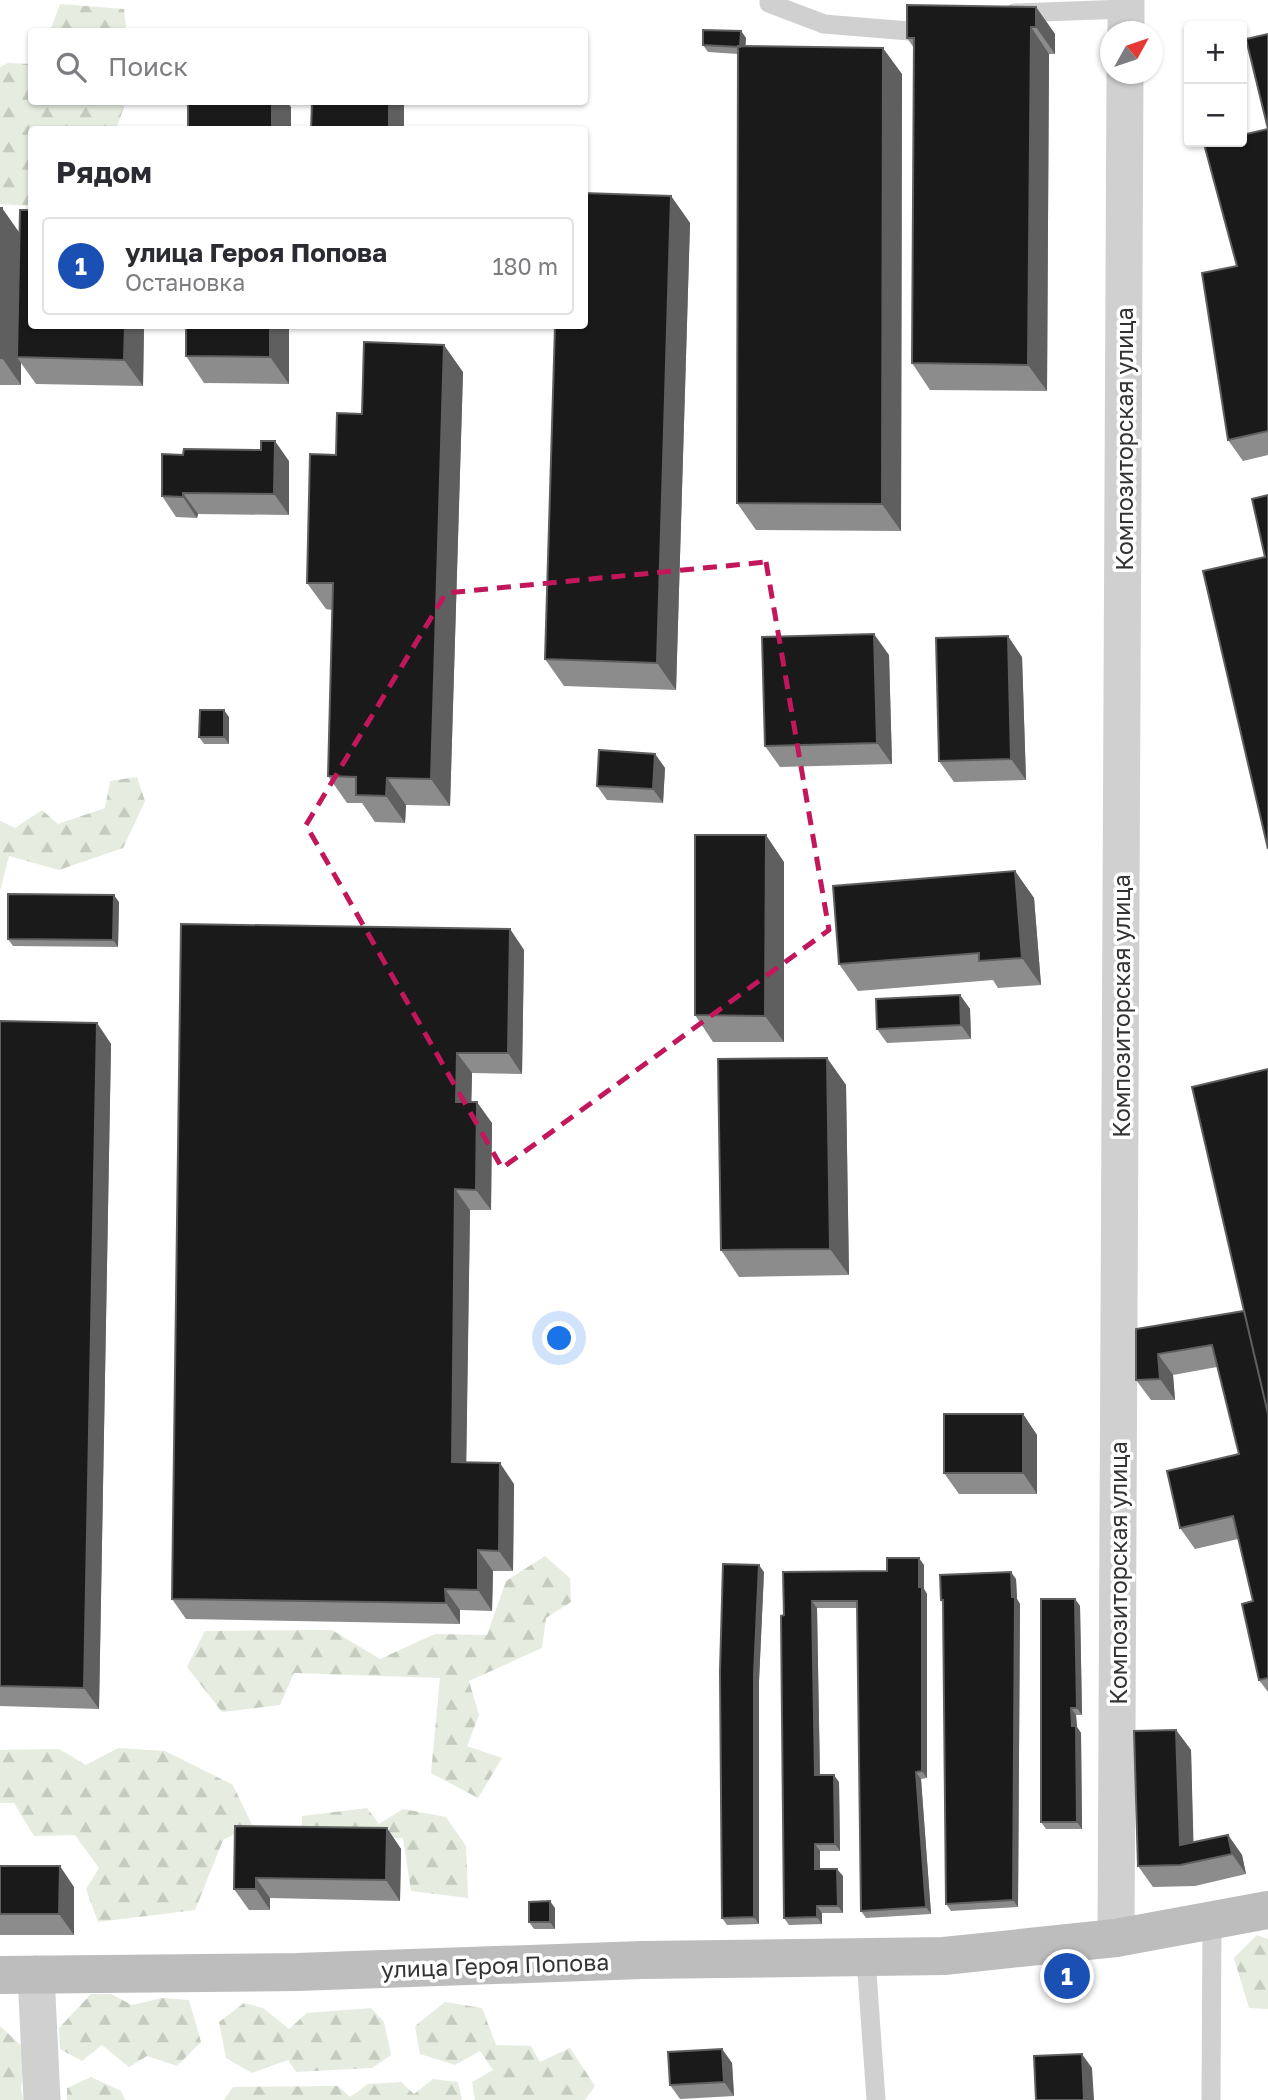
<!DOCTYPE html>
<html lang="ru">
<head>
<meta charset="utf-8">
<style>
  :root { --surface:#fff; --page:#f2f2f3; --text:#2b2b33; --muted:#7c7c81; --line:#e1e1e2; --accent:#ea580c }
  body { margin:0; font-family:"Golos Text",sans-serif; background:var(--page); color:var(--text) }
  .controls { position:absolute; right:21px; top:21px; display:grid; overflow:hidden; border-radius:7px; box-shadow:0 2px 5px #0004 }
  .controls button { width:63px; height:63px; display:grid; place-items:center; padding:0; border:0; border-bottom:2px solid var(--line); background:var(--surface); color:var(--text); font:35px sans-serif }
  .compass { position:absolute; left:1100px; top:21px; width:63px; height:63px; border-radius:50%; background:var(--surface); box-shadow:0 2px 5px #0004; rotate:50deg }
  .you { position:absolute; left:560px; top:1339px; width:24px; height:24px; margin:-18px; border:5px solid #fff; border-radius:50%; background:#1a73e8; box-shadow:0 0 0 10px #1a73e833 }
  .badge { display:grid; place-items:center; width:46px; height:46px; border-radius:50%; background:var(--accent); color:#fff; font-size:23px; font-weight:700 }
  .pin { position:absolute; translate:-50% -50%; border:4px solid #fff; box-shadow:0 2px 7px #0006 }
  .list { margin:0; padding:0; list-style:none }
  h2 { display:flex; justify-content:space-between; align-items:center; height:91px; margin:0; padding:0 28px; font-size:30px }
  h2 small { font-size:23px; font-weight:400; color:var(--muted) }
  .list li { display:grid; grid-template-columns:46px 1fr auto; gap:21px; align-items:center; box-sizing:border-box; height:98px; margin:0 14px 14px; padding:0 14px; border:2px solid var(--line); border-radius:7px }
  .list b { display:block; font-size:26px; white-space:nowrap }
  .list p { margin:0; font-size:23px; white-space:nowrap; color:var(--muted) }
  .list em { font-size:23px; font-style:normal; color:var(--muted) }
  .icon { flex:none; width:38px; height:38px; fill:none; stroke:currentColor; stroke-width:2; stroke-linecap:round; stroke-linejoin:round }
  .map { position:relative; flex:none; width:1268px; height:2100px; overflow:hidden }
  .search { position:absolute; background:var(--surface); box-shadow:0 2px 5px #0004; left:28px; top:28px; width:560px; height:77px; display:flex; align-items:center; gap:18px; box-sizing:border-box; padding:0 24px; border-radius:7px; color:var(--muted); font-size:26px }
  .panel { position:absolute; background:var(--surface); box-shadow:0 2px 5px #0004; left:28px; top:126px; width:560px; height:203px; border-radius:7px }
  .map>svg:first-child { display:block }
  .forest { fill:url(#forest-firs) }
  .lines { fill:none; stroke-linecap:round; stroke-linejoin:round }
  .lane { stroke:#d0d0d0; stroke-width:19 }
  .street { stroke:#d0d0d0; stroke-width:37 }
  .secondary { stroke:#bdbdbd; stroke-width:38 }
  .wall { fill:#8c8c8c }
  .shaded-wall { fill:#5f5f5f }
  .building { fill:#1a1a1a; stroke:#5f5f5f; stroke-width:2 }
  .marked { fill:none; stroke:#c2185b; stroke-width:5; stroke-dasharray:14 9; stroke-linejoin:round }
  .labels { text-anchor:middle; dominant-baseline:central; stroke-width:7; stroke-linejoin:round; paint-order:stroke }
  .street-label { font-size:23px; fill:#333; stroke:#fff }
</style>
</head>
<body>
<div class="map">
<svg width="1268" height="2100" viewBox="0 0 1268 2100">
  <defs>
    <pattern id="forest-firs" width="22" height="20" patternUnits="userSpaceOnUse" patternTransform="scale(1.75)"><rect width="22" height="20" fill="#e6ecdf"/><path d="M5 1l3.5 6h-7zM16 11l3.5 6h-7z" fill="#c6cbc0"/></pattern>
  </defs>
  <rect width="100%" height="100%" fill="#fff"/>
  <path class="forest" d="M60 4 124 9 126 27 118 31H50Z
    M8 63 31 64 32 102H121L124 107 116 129 32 130 31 206 0 204V67Z
    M137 777 145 801 123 848 59 870 9 856 0 891V821L15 828 42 810 58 824 105 808 110 781Z
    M545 1556 570 1578 571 1602 546 1618 542 1648 469 1681 479 1715 467 1746 502 1758 478 1798 431 1773 440 1678 294 1673 280 1705 222 1712 187 1667 205 1631 332 1630 380 1659 435 1634 487 1635 506 1581Z
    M118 1748 165 1751 233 1785 252 1825 223 1840 195 1910 98 1922 86 1889 99 1868 75 1835 34 1836 14 1803H0V1750L59 1749 86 1765Z
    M367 1808 379 1824 403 1809 446 1817 466 1846 468 1898 411 1891 403 1838 301 1840 302 1816Z
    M1257 1935 1268 1939V2009L1249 2008 1234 1958Z
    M91 1994H111L132 2005 162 1998 189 2000 201 2042 177 2066 147 2056 129 2067 102 2045 82 2061 60 2049 59 2028Z
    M445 2002 482 2008 496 2045 531 2046 540 2062 570 2048 595 2086 585 2100H475L472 2082 493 2070 480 2051 455 2065 420 2054 415 2026Z
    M244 2003 263 2008 289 2029 307 2013 371 2008 384 2022 391 2055 372 2068 296 2072 288 2060 252 2073 226 2058 219 2022Z
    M0 2026 26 2050 21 2088 23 2100H0Z
    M91 2077 121 2091 125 2100H67V2088Z
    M433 2079 458 2082 462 2100H224L233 2087 338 2086 350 2097 368 2084 401 2082 414 2094Z"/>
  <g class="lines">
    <path class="lane" d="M769 0V3L824 24 909 31
      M1014 13 1126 9
      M866 1958 876 2100
      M1211 2100 1212 1922"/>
    <path class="street" d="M1126 32V0
      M1116 1938 1125 74
      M36 1974 42 2100"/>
    <path class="secondary" d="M0 1975 297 1972 642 1960 944 1956 1116 1938 1268 1910"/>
  </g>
  <path class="wall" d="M1036 7 1055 34V54H1049L1047 391 930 390 912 363 914 48 907 38Z
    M741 31 746 38 745 47 902 74 901 531 756 530 737 503 738 54 708 52 703 45Z
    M1268 34V455L1243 461 1228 440 1237 266 1268 129Z
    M671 196 690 223 676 690 564 686 545 659Z
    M0 208H2L19 233 32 326H144L143 386 36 384 21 363V385H0Z
    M289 326V384L204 383 186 356Z
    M463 372 450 806 406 805 405 823 375 822 362 803H347L328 776 332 610 326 609 307 583 336 455 362 414Z
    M289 461V515L198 514 197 518 176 517 162 496Z
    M889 655 892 764 780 767 765 746Z
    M1022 657 1026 780 954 782 939 761Z
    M229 717V744H204L199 737Z
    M655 754 665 768 663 803 607 800 597 786Z
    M784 862V1042H713L695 1015Z
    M1015 871 1034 898 1041 985 998 988 993 980 858 991 839 964Z
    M119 902 118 947 13 946 8 939Z
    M510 929 524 950 522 1074 472 1073 471 1102 492 1123 491 1210H470L466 1463 514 1484 513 1571H493L492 1611 460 1610V1624L186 1619 172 1599Z
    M960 995 970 1009 971 1039 887 1043 877 1029Z
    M0 1021 97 1023 111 1044 99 1709 0 1706Z
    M827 1058 846 1085 849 1275 739 1277 721 1250Z
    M1268 1069V1692L1259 1680 1253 1601 1238 1539 1195 1549 1180 1528 1239 1454 1217 1367 1173 1375 1175 1400H1151L1136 1380V1329L1244 1311Z
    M1023 1414 1037 1435V1494H959L944 1473Z
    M924 1565V1589L927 1594V1778L921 1779 931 1914 866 1918 861 1911 857 1608H817L820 1775 839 1782 840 1851H820V1869L843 1876V1913H822V1924L789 1925 784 1918 783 1572 887 1571Z
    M764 1572 759 1681V1924L727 1925 722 1918Z
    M1016 1579 1017 1599 1020 1604 1018 1907 951 1911 946 1904 943 1604 941 1600Z
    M1075 1599 1080 1606 1082 1715H1076L1077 1727 1081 1733 1082 1829H1046L1041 1822Z
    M1176 1730 1191 1750 1193 1842 1228 1835 1242 1855 1246 1874 1195 1886 1153 1887 1138 1866Z
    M235 1826 387 1828 401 1849 400 1901 270 1898V1910H249L234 1889Z
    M0 1866 74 1887V1935H0Z
    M555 1908V1929H534L529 1922Z
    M722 2049 732 2063 734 2096 680 2099 670 2085Z"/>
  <path class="shaded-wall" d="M1036 7 1055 34V54L1036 27Z
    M1031 27 1049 54 1047 391 1028 365Z
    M741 31 746 38 745 54 740 47Z
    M883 48 902 74 901 531 882 504Z
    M272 102H287L291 107V130H272Z
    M389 102H404V130H389Z
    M671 196 690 223 676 690 657 663Z
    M2 208 21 235 17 357 21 363V385L2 358Z
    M125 326H144L143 386 124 360Z
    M270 326H289V384L270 357Z
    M444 345 463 372 450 806 431 779Z
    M275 441 289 461V515L274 494Z
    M183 493 198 514 197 518 183 497Z
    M874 634 889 655 892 764 877 743Z
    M1008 636 1022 657 1026 780 1011 759Z
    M224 710 229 717V744L224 737Z
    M655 754 665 768 663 803 653 789Z
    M387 778 406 805 405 823 386 796Z
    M766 835 784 862V1042L765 1016Z
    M1015 871 1034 898 1041 985 1022 958Z
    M114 895 119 902 118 947 113 940Z
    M510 929 524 950 522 1074 508 1053Z
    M960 995 970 1009 971 1039 961 1025Z
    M97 1023 111 1044 99 1709 84 1688Z
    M457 1053 472 1073 471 1123 456 1102Z
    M827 1058 846 1085 849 1275 830 1249Z
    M477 1102 492 1123 491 1210 476 1190Z
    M455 1189 470 1210 466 1483 452 1462Z
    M1158 1354 1173 1375 1175 1400 1160 1379Z
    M1023 1414 1037 1435V1494L1023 1473Z
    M500 1463 514 1484 513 1571 499 1551Z
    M478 1550 493 1571 492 1611 478 1590Z
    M919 1558 924 1565V1589L927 1594V1778L922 1771Z
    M759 1565 764 1572 759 1681V1924L754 1917V1674Z
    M1011 1572 1016 1579 1017 1599 1020 1604 1018 1907 1013 1900Z
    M445 1589 460 1610V1624L446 1603Z
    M1075 1599 1080 1606 1082 1715 1077 1708Z
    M812 1601 817 1608 820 1782 815 1775Z
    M1071 1708 1076 1715 1077 1727 1081 1733 1082 1829 1077 1822Z
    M1176 1730 1191 1750 1194 1862 1180 1845Z
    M916 1772 921 1779 931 1914 926 1907Z
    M834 1775 839 1782 840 1851 835 1844Z
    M387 1828 401 1849 400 1901 386 1880Z
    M1228 1835 1242 1855 1246 1874 1232 1854Z
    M815 1844 820 1851V1876L815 1869Z
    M60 1866 74 1887V1935L59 1914Z
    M837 1869 843 1876V1913L838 1906Z
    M256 1878 270 1898V1910L256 1889Z
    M550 1901 555 1908V1929L550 1922Z
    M817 1906 822 1913V1924L817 1917Z
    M722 2049 732 2063 734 2096 724 2082Z
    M1082 2054 1092 2068 1094 2100H1084Z"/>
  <path class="building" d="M907 5 1036 7V27H1031L1028 365 912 363 914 38H907Z
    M703 30 741 31 740 47 703 45Z
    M1268 34V431L1228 440 1202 273 1237 266 1204 144 1212 142H1242V135L1268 129 1246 39Z
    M738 46 883 48 882 504 737 503Z
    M188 102H272V130H188Z
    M312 102H389V130H311Z
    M584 193 671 196 657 663 545 659 555 326H584Z
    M0 208H2V358H0Z
    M20 210H32V326H125L124 360 17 357Z
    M186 326H270V357L186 356Z
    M364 342 444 345 431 779 387 778 386 796 356 795V777L328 776 333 583H307L310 454 336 455 337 413 362 414Z
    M261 441H275L274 494 183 493V497L162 496V454L183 455 184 449 261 450Z
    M1268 495V849L1203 571 1265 557 1252 499Z
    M874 634 877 743 765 746 762 637Z
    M1008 636 1011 759 939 761 936 638Z
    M200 710H224V737H199Z
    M599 750 655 754 653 789 597 786Z
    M695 835H766L765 1016 695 1015Z
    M1015 871 1022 958 979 961V953L839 964 833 886Z
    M8 894 114 895 113 940 8 939Z
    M181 924 510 929 508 1053H457L456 1102H477L476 1190 455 1189 452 1462 500 1463 499 1551 478 1550V1590L445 1589 446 1603 172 1599Z
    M960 995 961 1025 877 1029 876 999Z
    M0 1021 97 1023 84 1688 0 1686Z
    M827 1058 830 1249 721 1250 718 1059Z
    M1268 1069V1414L1192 1087Z
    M1244 1311 1268 1414V1678L1259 1680 1242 1604 1253 1601 1233 1516 1180 1528 1167 1471 1239 1454 1212 1345 1158 1354 1160 1379 1136 1380V1329Z
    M944 1414H1023V1473H944Z
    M887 1558H919V1587H922V1771L916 1772 926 1907 861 1911 857 1601H812L815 1775H834L835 1844H815V1869H837L838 1906H817V1917L784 1918 781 1616 784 1615 783 1572 887 1571Z
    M723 1564 759 1565 754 1674V1917L722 1918 720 1671Z
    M1011 1572 1012 1597H1015L1013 1900 946 1904 943 1600H941L940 1575Z
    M1041 1599H1075L1077 1708H1071L1072 1726H1076L1077 1822H1041Z
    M1176 1730 1180 1845 1228 1835 1232 1854 1180 1865 1138 1866 1134 1731Z
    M235 1826 387 1828 386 1880 256 1878V1889H234Z
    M0 1866H60L59 1914H0Z
    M550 1901V1922H529V1902Z
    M722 2049 724 2082 670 2085 668 2052Z
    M1082 2054 1084 2100H1036L1034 2056Z"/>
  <path class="marked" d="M766 562 829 930 502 1168 306 825 446 593Z"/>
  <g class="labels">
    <g class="street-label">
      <text transform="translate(1124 439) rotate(-90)">Композиторская улица</text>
      <text transform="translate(1121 1006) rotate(-90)">Композиторская улица</text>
      <text transform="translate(1118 1573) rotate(-90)">Композиторская улица</text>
      <text transform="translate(495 1965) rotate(-2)">улица Героя Попова</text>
    </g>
  </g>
</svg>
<div class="controls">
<button>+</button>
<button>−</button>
</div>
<svg class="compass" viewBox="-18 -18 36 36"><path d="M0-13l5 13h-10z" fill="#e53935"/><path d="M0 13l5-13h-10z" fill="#7c7c81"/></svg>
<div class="you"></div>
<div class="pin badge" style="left:1067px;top:1976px;background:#1a4fb4">1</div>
<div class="search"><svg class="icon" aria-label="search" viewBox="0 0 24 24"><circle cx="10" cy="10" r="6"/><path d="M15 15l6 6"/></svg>Поиск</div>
<section class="panel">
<h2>Рядом<small></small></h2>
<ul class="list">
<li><span class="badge" style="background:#1a4fb4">1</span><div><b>улица Героя Попова</b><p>Остановка</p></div><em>180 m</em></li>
</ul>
</section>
</div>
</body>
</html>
